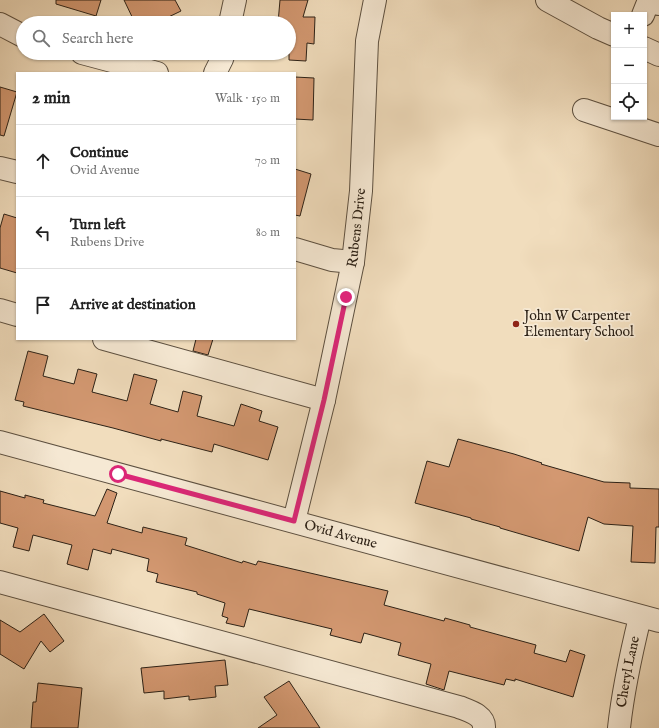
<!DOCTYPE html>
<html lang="en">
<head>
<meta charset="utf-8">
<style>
  :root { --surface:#fff; --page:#f6f6f6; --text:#222; --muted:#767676; --line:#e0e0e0 }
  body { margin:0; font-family:"IM FELL English",serif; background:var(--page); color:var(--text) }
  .controls { position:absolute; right:12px; top:12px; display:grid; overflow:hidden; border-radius:0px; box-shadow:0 1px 3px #0004 }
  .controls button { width:36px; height:36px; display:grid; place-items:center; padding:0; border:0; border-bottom:1px solid var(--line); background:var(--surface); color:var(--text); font:20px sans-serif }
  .stop { position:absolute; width:12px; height:12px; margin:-9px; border:3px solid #db2777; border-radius:50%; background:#fff }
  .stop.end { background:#db2777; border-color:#fff; box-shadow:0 1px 4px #0008 }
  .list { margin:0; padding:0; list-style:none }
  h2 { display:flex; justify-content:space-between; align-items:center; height:52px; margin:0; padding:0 16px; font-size:17px }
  h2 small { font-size:13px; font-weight:400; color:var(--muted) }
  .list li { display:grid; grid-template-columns:26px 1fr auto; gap:12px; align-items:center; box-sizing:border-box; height:72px; padding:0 16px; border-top:1px solid var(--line) }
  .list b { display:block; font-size:15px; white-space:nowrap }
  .list p { margin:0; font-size:13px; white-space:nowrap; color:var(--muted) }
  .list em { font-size:13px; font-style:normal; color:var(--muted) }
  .icon { flex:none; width:22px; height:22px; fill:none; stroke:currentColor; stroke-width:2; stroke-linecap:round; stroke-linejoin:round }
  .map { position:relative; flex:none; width:659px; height:728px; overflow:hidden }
  .search { position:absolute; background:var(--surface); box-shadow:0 1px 3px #0004; left:16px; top:16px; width:280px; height:44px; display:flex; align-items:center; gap:10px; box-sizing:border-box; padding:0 14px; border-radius:22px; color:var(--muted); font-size:15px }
  .panel { position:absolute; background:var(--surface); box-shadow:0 1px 3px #0004; left:16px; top:72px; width:280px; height:268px; border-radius:0px }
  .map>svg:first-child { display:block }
  .building { fill:#d39871; stroke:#2c2116 }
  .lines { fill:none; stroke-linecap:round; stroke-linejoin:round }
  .minor-casing { stroke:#5d5040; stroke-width:24 }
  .minor { stroke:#f6e9d4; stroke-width:22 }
  .route { stroke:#db2777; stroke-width:5 }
  .poi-dot { fill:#8f2418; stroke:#f6e9d4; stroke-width:1.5 }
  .labels { text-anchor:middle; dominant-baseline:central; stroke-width:3.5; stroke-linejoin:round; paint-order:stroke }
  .street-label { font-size:14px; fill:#2c2116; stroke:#f6e9d4 }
  .poi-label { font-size:14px; fill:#2c2116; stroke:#f6e9d4; text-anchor:start }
</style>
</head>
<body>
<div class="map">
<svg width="659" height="728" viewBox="0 0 659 728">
  <rect width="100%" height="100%" fill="#f1ddbd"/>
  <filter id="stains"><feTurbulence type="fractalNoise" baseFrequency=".005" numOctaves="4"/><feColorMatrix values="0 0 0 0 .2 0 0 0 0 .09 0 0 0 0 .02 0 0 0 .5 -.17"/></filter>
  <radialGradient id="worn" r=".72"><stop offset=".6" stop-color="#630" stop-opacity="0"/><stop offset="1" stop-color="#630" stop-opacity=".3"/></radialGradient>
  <path class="building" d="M56 0H101L96 16 56 4Z
    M124 0H175L181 11 156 23H135Z
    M280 0H308L303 17H315L314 44 307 43 306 61 289 60V23H278Z
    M295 77 314 78 313 120 295 119Z
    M0 87 17 92 4 136 0 135Z
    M295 169 311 174 300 216 295 215Z
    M4 214 17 218V273L0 268V228Z
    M196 339H213L208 355 193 351Z
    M28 351 48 356 43 376 74 384 78 369 97 374 92 392 127 401 134 374 157 380 150 404 178 412 183 391 202 396 197 416 234 426 241 404 262 411 259 421 278 427 268 460 214 444 212 452 161 439V441L113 428 23 406 24 402 15 400Z
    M458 439 514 454 542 463 541 464 604 482 630 483V488L659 489V527H656L655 563 631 562 633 526 604 524 588 517 579 551 500 528V527L471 519V518L415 503 427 461 449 467Z
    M107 489 117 493 107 523 142 533 143 527 187 538 185 545 242 563 243 561 256 565 258 561 388 591 384 605 444 621 445 618 470 625V627L536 645 534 653 566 662 570 650 585 655 573 697 515 679V681L506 679 504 685 449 671 444 690 426 684 431 664 398 655 401 643 364 633 361 643 330 635 332 629 249 609 244 627 226 623 228 618 222 616 225 603 197 594V592L156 582 158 574 147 571 149 559 112 549 111 554 93 549 88 570 67 564 72 545 33 535 29 551 13 547 18 528 0 523V491L25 498V495L44 500 43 503 95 516Z
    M44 614 64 641 50 652 41 641 24 669 0 654V620L20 632Z
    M225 660 228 685 215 686 216 697 189 700V696L164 699V691L144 693 141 668Z
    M289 681 320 728H258L277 715 264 697Z
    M38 683 82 688 78 728H31L33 702H36Z"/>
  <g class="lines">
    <g class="minor-casing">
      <g id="minor">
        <path d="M547 0 598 28 614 35"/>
        <path d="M643 15 649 0 659 4"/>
        <path d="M230 23 235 0"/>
        <path d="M0 24 23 36"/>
        <path d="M644 48 659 55"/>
        <path d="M82 53 157 73"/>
        <path d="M215 73 222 59 224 53"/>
        <path d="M584 110 659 135"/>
        <path d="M0 168 17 172"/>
        <path d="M295 249 332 260 353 262"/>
        <path d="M0 310 17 315"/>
        <path d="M104 339 324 400"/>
        <path id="s1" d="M0 442 659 621"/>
        <path id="s2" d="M294 521 324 400 353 262 361 191 367 41 375 0"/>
        <path d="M0 582 459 707C469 711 485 715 484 728"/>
        <path id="s3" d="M619 728C623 690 631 654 640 617"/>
      </g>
    </g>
    <use href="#minor" class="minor"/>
  </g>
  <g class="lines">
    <path class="route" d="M118 474 294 521 324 400 346 297"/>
  </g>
  <circle class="poi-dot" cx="516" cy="324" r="4"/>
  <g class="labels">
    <g class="street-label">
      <text stroke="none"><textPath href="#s2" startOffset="300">Rubens Drive</textPath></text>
      <text stroke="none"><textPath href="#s1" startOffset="353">Ovid Avenue</textPath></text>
      <text stroke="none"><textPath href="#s3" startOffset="57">Cheryl Lane</textPath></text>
    </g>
    <g class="poi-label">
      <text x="524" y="316">John W Carpenter<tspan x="524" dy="16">Elementary School</tspan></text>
    </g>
  </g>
  <rect width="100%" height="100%" filter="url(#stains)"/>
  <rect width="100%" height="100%" fill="url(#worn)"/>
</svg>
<div class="controls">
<button>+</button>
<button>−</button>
<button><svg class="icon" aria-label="locate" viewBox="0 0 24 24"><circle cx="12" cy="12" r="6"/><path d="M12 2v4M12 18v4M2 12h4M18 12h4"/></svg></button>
</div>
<div class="stop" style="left:118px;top:474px"></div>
<div class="stop end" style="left:346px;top:297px"></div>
<div class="search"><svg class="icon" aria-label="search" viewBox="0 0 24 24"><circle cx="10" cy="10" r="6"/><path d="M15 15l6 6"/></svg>Search here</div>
<section class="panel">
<h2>2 min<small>Walk · 150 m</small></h2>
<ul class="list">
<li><svg class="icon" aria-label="ahead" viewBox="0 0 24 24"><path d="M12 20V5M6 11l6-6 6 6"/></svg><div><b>Continue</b><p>Ovid Avenue</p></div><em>70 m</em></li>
<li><svg class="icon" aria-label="left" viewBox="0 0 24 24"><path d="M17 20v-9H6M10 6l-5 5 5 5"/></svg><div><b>Turn left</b><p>Rubens Drive</p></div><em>80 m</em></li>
<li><svg class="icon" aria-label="arrive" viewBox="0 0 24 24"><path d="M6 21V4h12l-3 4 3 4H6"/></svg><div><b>Arrive at destination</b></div></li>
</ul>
</section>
</div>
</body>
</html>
